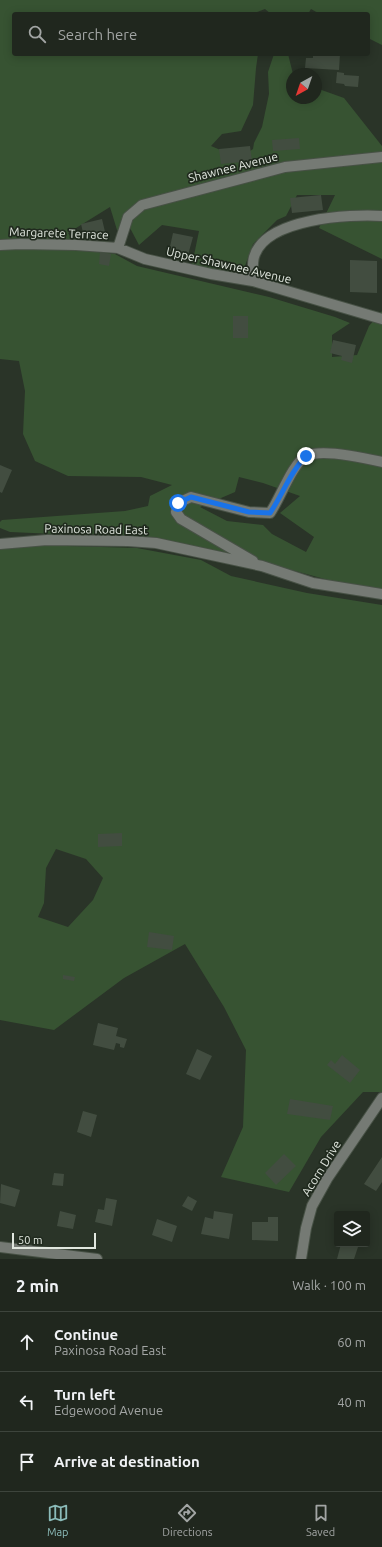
<!DOCTYPE html>
<html lang="en">
<head>
<meta charset="utf-8">
<style>
  :root { --surface:#20271e; --page:#2d332b; --text:#f1f3f6; --muted:#a2a5a4; --line:#3d443c; --accent:#8bbbb9 }
  body { margin:0; font-family:Ubuntu,sans-serif; background:var(--page); color:var(--text) }
  .controls { position:absolute; right:12px; bottom:12px; display:grid; overflow:hidden; border-radius:4px; box-shadow:0 2px 10px #0003 }
  .controls button { width:36px; height:36px; display:grid; place-items:center; padding:0; border:0; border-bottom:1px solid var(--line); background:var(--surface); color:var(--text); font:20px sans-serif }
  .compass { position:absolute; left:286px; top:68px; width:36px; height:36px; border-radius:50%; background:var(--surface); box-shadow:0 2px 10px #0003; rotate:220deg }
  .scale { position:absolute; left:12px; bottom:10px; width:84px; box-sizing:border-box; padding-left:4px; border:2px solid #e1e7df; border-top:0; font-size:11px; line-height:14px; white-space:nowrap; color:#e1e7df; -webkit-text-stroke:3px #202a1e; paint-order:stroke }
  .stop { position:absolute; width:12px; height:12px; margin:-9px; border:3px solid #1a73e8; border-radius:50%; background:#fff }
  .stop.end { background:#1a73e8; border-color:#fff; box-shadow:0 1px 4px #0008 }
  .list { margin:0; padding:0; list-style:none }
  h2 { display:flex; justify-content:space-between; align-items:center; height:52px; margin:0; padding:0 16px; font-size:17px }
  h2 small { font-size:13px; font-weight:400; color:var(--muted) }
  .list li { display:grid; grid-template-columns:26px 1fr auto; gap:12px; align-items:center; box-sizing:border-box; height:60px; padding:0 16px; border-top:1px solid var(--line) }
  .list b { display:block; font-size:15px; white-space:nowrap }
  .list p { margin:0; font-size:13px; white-space:nowrap; color:var(--muted) }
  .list em { font-size:13px; font-style:normal; color:var(--muted) }
  .icon { flex:none; width:22px; height:22px; fill:none; stroke:currentColor; stroke-width:2; stroke-linecap:round; stroke-linejoin:round }
  .map { position:relative; flex:none; width:382px; height:1259px; overflow:hidden }
  .search { position:absolute; background:var(--surface); box-shadow:0 2px 10px #0003; left:12px; right:12px; top:12px; height:44px; display:flex; align-items:center; gap:10px; box-sizing:border-box; padding:0 14px; border-radius:4px; color:var(--muted); font-size:15px }
  .sheet { height:232px; background:var(--surface) }
  nav { display:flex; justify-content:space-around; align-items:center; box-sizing:border-box; height:56px; border-top:1px solid var(--line); background:var(--surface); font-size:11px; color:var(--muted) }
  nav a { display:grid; justify-items:center; gap:2px }
  nav .on { color:var(--accent) }
  .map>svg:first-child { display:block }
  .green { fill:#375332; fill-rule:evenodd }
  .building { fill:#424d40 }
  .lines { fill:none; stroke-linecap:round; stroke-linejoin:round }
  .minor-casing { stroke:#475145; stroke-width:12 }
  .minor { stroke:#757a74; stroke-width:10 }
  .route { stroke:#1a73e8; stroke-width:5 }
  .labels { text-anchor:middle; dominant-baseline:central; stroke-width:3.5; stroke-linejoin:round; paint-order:stroke }
  .street-label { font-size:12px; fill:#e1e7df; stroke:#202a1e }
</style>
</head>
<body>
<div class="map">
<svg width="382" height="1259" viewBox="0 0 382 1259">
  <rect width="100%" height="100%" fill="#2a3428"/>
  <path class="green" d="M0 0H382V45L368 38V14H320L311 9 308 14H271L265 9 252 14H14V54H258L256 68 253 105 241 131 222 134 211 146 237 157 244 155 253 149 254 143 262 127 269 94 268 72 274 54H288L293 74 292 98H316V88L344 98 382 146V259L319 228 335 195H297L286 216 277 220 253 244 242 274 192 265 199 231 162 225 139 245 130 228 117 230 110 207 68 233 79 250 115 254 137 266 269 297 335 317 350 323 332 335V357L357 355 369 326 382 311V589L354 587 266 563 189 547 117 534H55L10 532 0 528V522L2 520 125 511 148 506 150 496 172 485 141 477 68 476 35 461 23 434 25 391 19 361 0 359ZM239 477 263 483 300 496 280 513 314 537 306 552 272 534 263 525 227 521 200 507 235 492Z
    M32 545 137 548 201 560 231 576 307 593 382 605V1092H363L321 1137 289 1192 221 1177 243 1127 246 1050 224 1007 185 944 124 978 54 1030 0 1020V548ZM56 849 86 859 103 878 93 900 68 927 38 917 44 903 46 868Z"/>
  <path class="building" d="M313 54H340L339 70 305 68 306 58H313Z
    M337 72 344 73V75L359 76 358 87 345 86 344 84 336 83Z
    M299 138 300 149 273 151 272 140Z
    M250 146 252 161 221 164 219 149Z
    M321 195 323 210 292 213 290 198Z
    M102 219 106 236 85 241 81 224Z
    M173 233 193 237 188 255 169 251Z
    M100 252 111 254 109 266 99 264Z
    M350 260 377 261V293L350 292Z
    M233 316H248V338H233Z
    M333 340 356 345 352 363 341 360 342 356 330 353Z
    M0 465 12 470 2 493 0 492Z
    M122 833V846L98 847V834Z
    M149 932 174 936 172 950 147 947Z
    M63 975 75 977 74 981 63 979Z
    M98 1023 118 1028 116 1036 127 1039 124 1048 120 1047V1044L116 1043 114 1050 93 1045Z
    M197 1049 212 1056 200 1080 186 1074Z
    M342 1055 360 1070 350 1083 327 1065 331 1060 335 1064Z
    M290 1099 333 1106 330 1120 287 1114Z
    M83 1111 97 1115 91 1137 77 1132Z
    M284 1154 296 1166 276 1185 265 1173Z
    M382 1157V1182L376 1191 364 1184Z
    M54 1173 64 1174 63 1186 52 1185Z
    M1 1184 20 1190 15 1207 0 1203Z
    M188 1196 197 1201 192 1211 182 1206Z
    M106 1198 117 1200 112 1226 95 1222 98 1209 104 1210Z
    M60 1211 76 1215 73 1229 57 1226Z
    M214 1211 233 1214 229 1239 201 1234 205 1217 213 1219Z
    M268 1217H278V1241L252 1240V1222H268Z
    M157 1219 177 1226 172 1242 152 1235Z
    M341 1244H359L354 1259H337Z"/>
  <g class="lines">
    <g class="minor-casing">
      <path id="minor" d="M0 245 20 244 76 245 118 248 145 259 211 274 253 281 382 319
        M118 248 128 217 142 205 285 167 382 157
        M253 281C253 274 252 264 254 257 265 218 350 214 382 216
        M0 544 47 540 128 541 156 543 262 566 313 583 382 594
        M253 561 181 519 176 512 178 503 191 497 249 512 270 513C280 499 292 464 306 456 322 448 365 458 382 462
        M0 1247 97 1259
        M301 1259 306 1228 312 1206 327 1179 382 1098"/>
    </g>
    <use href="#minor" class="minor"/>
  </g>
  <g class="lines">
    <path class="route" d="M178 503 191 497 249 512 270 513C283 494 290 472 306 456"/>
  </g>
  <g class="labels">
    <g class="street-label">
      <text transform="translate(233 167) rotate(-14)">Shawnee Avenue</text>
      <text transform="translate(59 233) rotate(2)">Margarete Terrace</text>
      <text transform="translate(229 265) rotate(13)">Upper Shawnee Avenue</text>
      <text transform="translate(96 529) rotate(1)">Paxinosa Road East</text>
      <text transform="translate(321 1168) rotate(-58)">Acorn Drive</text>
    </g>
  </g>
</svg>
<div class="controls">
<button><svg class="icon" aria-label="layers" viewBox="0 0 24 24"><path d="M12 4l9 5-9 5-9-5zM3 14l9 5 9-5"/></svg></button>
</div>
<svg class="compass" viewBox="-18 -18 36 36"><path d="M0-13l5 13h-10z" fill="#e53935"/><path d="M0 13l5-13h-10z" fill="#a2a5a4"/></svg>
<div class="scale">50 m</div>
<div class="stop" style="left:178px;top:503px"></div>
<div class="stop end" style="left:306px;top:456px"></div>
<div class="search"><svg class="icon" aria-label="search" viewBox="0 0 24 24"><circle cx="10" cy="10" r="6"/><path d="M15 15l6 6"/></svg>Search here</div>
</div>
<section class="sheet">
<h2>2 min<small>Walk · 100 m</small></h2>
<ul class="list">
<li><svg class="icon" aria-label="ahead" viewBox="0 0 24 24"><path d="M12 20V5M6 11l6-6 6 6"/></svg><div><b>Continue</b><p>Paxinosa Road East</p></div><em>60 m</em></li>
<li><svg class="icon" aria-label="left" viewBox="0 0 24 24"><path d="M17 20v-9H6M10 6l-5 5 5 5"/></svg><div><b>Turn left</b><p>Edgewood Avenue</p></div><em>40 m</em></li>
<li><svg class="icon" aria-label="arrive" viewBox="0 0 24 24"><path d="M6 21V4h12l-3 4 3 4H6"/></svg><div><b>Arrive at destination</b></div></li>
</ul>
</section>
<nav>
<a class="on"><svg class="icon" aria-label="map" viewBox="0 0 24 24"><path d="M3 6l6-2 6 2 6-2v14l-6 2-6-2-6 2zM9 4v14M15 6v14"/></svg>Map</a>
<a><svg class="icon" aria-label="directions" viewBox="0 0 24 24"><path d="M12 3l9 9-9 9-9-9zM9 14v-3h6M13 9l2 2-2 2"/></svg>Directions</a>
<a><svg class="icon" aria-label="saved" viewBox="0 0 24 24"><path d="M7 4h10v16l-5-4-5 4z"/></svg>Saved</a>
</nav>
</body>
</html>
